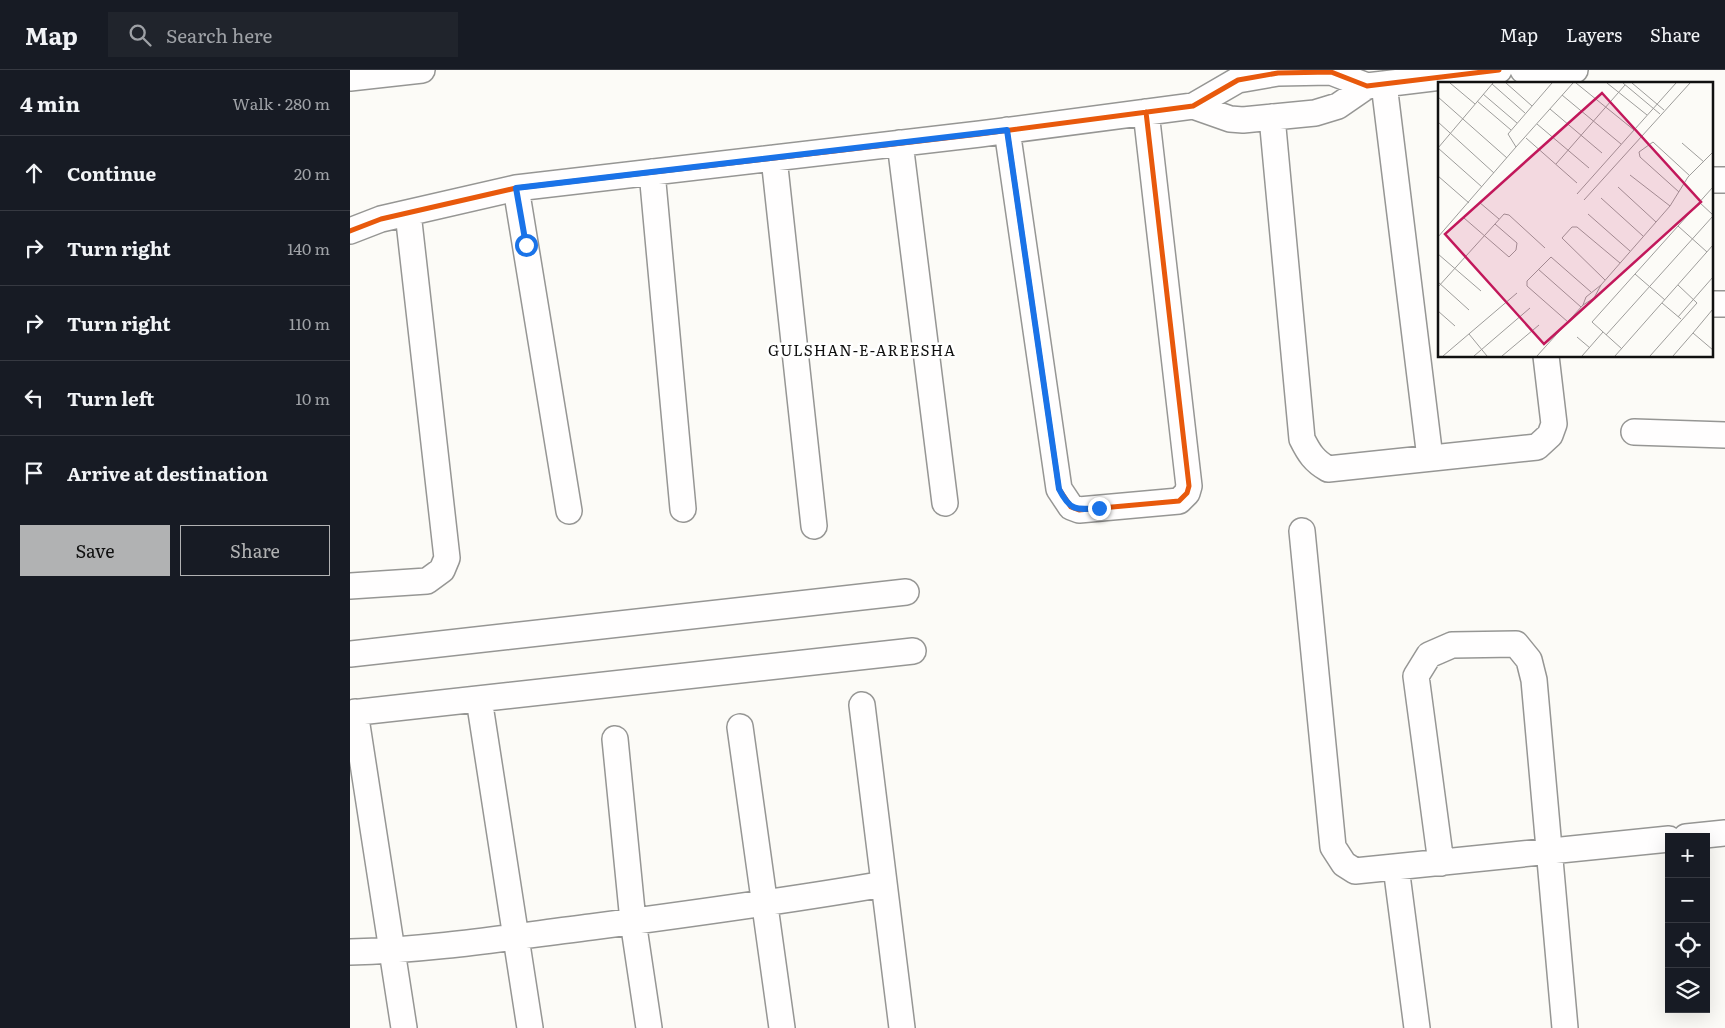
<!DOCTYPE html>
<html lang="en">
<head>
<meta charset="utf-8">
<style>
  :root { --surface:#171b24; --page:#20242c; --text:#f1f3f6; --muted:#9ea1a6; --line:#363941; --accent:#b1b2b3 }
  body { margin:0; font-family:Literata,serif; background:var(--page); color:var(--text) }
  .controls { position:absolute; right:15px; bottom:15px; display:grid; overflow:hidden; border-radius:0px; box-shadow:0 5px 20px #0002 }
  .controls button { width:45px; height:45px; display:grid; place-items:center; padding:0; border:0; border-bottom:1px solid var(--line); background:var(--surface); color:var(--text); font:25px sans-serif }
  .stop { position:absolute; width:15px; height:15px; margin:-11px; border:4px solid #1a73e8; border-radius:50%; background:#fff }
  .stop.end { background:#1a73e8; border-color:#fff; box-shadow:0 1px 5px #0008 }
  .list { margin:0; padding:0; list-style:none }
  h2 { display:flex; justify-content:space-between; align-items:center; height:65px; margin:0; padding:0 20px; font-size:21px }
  h2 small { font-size:16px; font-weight:400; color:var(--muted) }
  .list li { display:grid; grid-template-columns:32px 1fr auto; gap:15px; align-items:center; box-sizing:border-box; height:75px; padding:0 20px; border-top:1px solid var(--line) }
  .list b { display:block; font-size:19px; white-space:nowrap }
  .list em { font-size:16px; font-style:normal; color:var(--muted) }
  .actions { display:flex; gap:10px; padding:15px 20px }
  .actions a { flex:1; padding:11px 0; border:1px solid var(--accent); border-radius:0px; text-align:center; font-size:18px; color:var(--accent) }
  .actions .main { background:var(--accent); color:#111 }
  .icon { flex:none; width:28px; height:28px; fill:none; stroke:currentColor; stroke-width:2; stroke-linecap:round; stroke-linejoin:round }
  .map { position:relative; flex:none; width:1375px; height:958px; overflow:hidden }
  header { display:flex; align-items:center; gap:30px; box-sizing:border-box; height:70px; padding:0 25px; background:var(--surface); border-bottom:1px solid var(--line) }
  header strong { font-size:24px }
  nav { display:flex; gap:28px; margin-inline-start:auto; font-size:18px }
  .search { width:350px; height:45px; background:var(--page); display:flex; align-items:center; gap:12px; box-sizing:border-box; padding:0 18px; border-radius:0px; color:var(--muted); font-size:19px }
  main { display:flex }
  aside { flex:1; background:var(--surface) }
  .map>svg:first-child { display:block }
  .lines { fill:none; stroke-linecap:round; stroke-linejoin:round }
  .street-casing { stroke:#969694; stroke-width:28 }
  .street { stroke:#fffefe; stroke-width:25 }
  .cycleway-casing { stroke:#fff; stroke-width:8 }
  .cycleway { stroke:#e8590c; stroke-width:5 }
  .route { stroke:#1a73e8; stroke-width:6 }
  .labels { text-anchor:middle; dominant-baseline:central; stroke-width:5; stroke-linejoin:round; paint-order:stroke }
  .neighbourhood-label { font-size:15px; letter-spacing:1px; fill:#101010; stroke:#fff }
  .inset-road { fill:none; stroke:#9e9d9b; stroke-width:1 }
  .view { fill:#c2185b; fill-opacity:0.15; stroke:#c2185b; stroke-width:2.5 }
  .inset-edge { fill:none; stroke:#101010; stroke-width:2.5 }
</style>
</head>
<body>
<header>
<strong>Map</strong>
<div class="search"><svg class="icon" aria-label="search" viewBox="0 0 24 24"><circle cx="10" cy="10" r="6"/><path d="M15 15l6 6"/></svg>Search here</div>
<nav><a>Map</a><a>Layers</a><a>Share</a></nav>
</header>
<main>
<aside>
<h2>4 min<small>Walk · 280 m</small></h2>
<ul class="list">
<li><svg class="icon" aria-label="ahead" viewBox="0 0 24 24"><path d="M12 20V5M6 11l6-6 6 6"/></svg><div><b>Continue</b></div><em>20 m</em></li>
<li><svg class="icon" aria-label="right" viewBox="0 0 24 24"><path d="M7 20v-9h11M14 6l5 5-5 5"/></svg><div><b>Turn right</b></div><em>140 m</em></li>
<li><svg class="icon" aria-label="right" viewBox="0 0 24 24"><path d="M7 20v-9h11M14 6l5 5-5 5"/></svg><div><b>Turn right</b></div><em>110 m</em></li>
<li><svg class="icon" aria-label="left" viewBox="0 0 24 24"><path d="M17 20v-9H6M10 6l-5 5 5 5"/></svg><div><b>Turn left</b></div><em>10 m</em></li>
<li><svg class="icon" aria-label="arrive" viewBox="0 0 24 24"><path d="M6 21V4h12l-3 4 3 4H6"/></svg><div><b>Arrive at destination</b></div></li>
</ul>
<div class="actions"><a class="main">Save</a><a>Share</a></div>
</aside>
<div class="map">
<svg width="1375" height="958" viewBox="0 0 1375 958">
  <rect width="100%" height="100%" fill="#fcfbf7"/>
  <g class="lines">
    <g class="street-casing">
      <path id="street" d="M1173 0 1196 4 1225 0
        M0 8 72 0
        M1034 14 1080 388
        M843 36 880 49 893 50 965 43 988 36 1017 16
        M922 47 952 369C959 383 964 391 978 399L1187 377 1200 365 1204 354 1196 286
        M657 60 709 419 721 437 729 440 829 431 837 423 839 416 796 42
        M550 73 595 433
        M424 88 464 456
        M302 102 333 439
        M1361 110H1375
        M166 118 219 441
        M0 161 31 149 166 118 630 64 843 36 888 10 928 3 981 2 1017 16 1149 0
        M1361 234H1375
        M1284 362 1375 365
        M952 461 983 777 994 794 1005 801 1319 769
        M0 516 77 511 92 500 97 488 58 143
        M0 584 556 522
        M129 629 180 958
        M512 635 552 958
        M5 642 54 958
        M0 643 563 581
        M390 657 432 958
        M265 669 283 851 299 958
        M1336 767 1375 763
        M1091 793 1066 606 1079 585 1102 575 1166 574 1179 590 1184 610 1215 958
        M1046 797 1067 958
        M0 882C81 880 161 867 241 857 339 844 437 831 534 814"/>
    </g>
    <use href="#street" class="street"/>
    <g class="cycleway-casing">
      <path id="cycleway" d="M657 60 709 419 721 437 729 440 829 431 837 423 839 416 796 42
        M0 161 31 149 166 118 630 64 843 36 888 10 928 3 981 2 1017 16 1149 0"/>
    </g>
    <use href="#cycleway" class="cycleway"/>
  </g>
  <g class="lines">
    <path class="route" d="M176 175 166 118 657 60 709 419C720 441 726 440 749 438"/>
  </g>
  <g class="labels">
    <g class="neighbourhood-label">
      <text x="512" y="279">GULSHAN-E-AREESHA</text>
    </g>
  </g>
  <g transform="translate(1088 12)">
    <rect width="275" height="275" fill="#fcfbf7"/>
    <path class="inset-road" d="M12 1 37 22M68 1 94 24M138 1 196 48M169 1 209 33M185 1 222 32M194 1 226 28M54 2 87 31M45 12 79 41M124 13 183 62M0 15 69 76M39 19 73 48M112 27 164 71M0 40 56 91M99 42 151 86M88 56 139 101M244 61 266 80M78 65 135 1M118 82 187 3M192 93 232 124M0 94 31 121M44 105 0 66 55 1M180 105 218 140M241 110 202 75 201 70 215 60 252 94M139 112 238 1M163 116 205 154M146 118 252 1M41 120 61 137M261 120 275 133M150 132 192 169M26 136 71 175 78 168 79 161 57 142M240 144 269 170M0 155 78 65 70 52 114 1M0 172 43 209M100 187 143 225M197 192 227 218M167 198 124 156 134 145H139L182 181M0 200 31 228M0 205 66 132 71 133 107 166M224 221 243 237M145 223 148 215 163 203M0 229 17 244M240 235 275 195M130 240 89 204V199L113 175 153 210M255 251 275 227M31 252 49 274M168 253 275 134M139 255 152 266M184 267 154 240 275 105M5 274 79 211M36 274 92 226M64 274 101 243M99 274 145 223 156 216 163 203 232 124 250 95 275 70M144 274 165 250M177 274 275 163M212 274 259 221 240 203M235 274 255 251 275 268"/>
    <path class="view" d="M164 11 263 120 106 262 7 152Z"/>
    <rect width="275" height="275" class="inset-edge"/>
  </g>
</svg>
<div class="controls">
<button>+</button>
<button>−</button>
<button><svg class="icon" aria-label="locate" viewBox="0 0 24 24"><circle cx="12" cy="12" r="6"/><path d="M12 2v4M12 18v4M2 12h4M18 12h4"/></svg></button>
<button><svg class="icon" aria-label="layers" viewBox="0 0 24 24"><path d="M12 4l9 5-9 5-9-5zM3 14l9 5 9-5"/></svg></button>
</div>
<div class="stop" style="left:176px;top:175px"></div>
<div class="stop end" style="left:749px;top:438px"></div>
</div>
</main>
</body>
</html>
